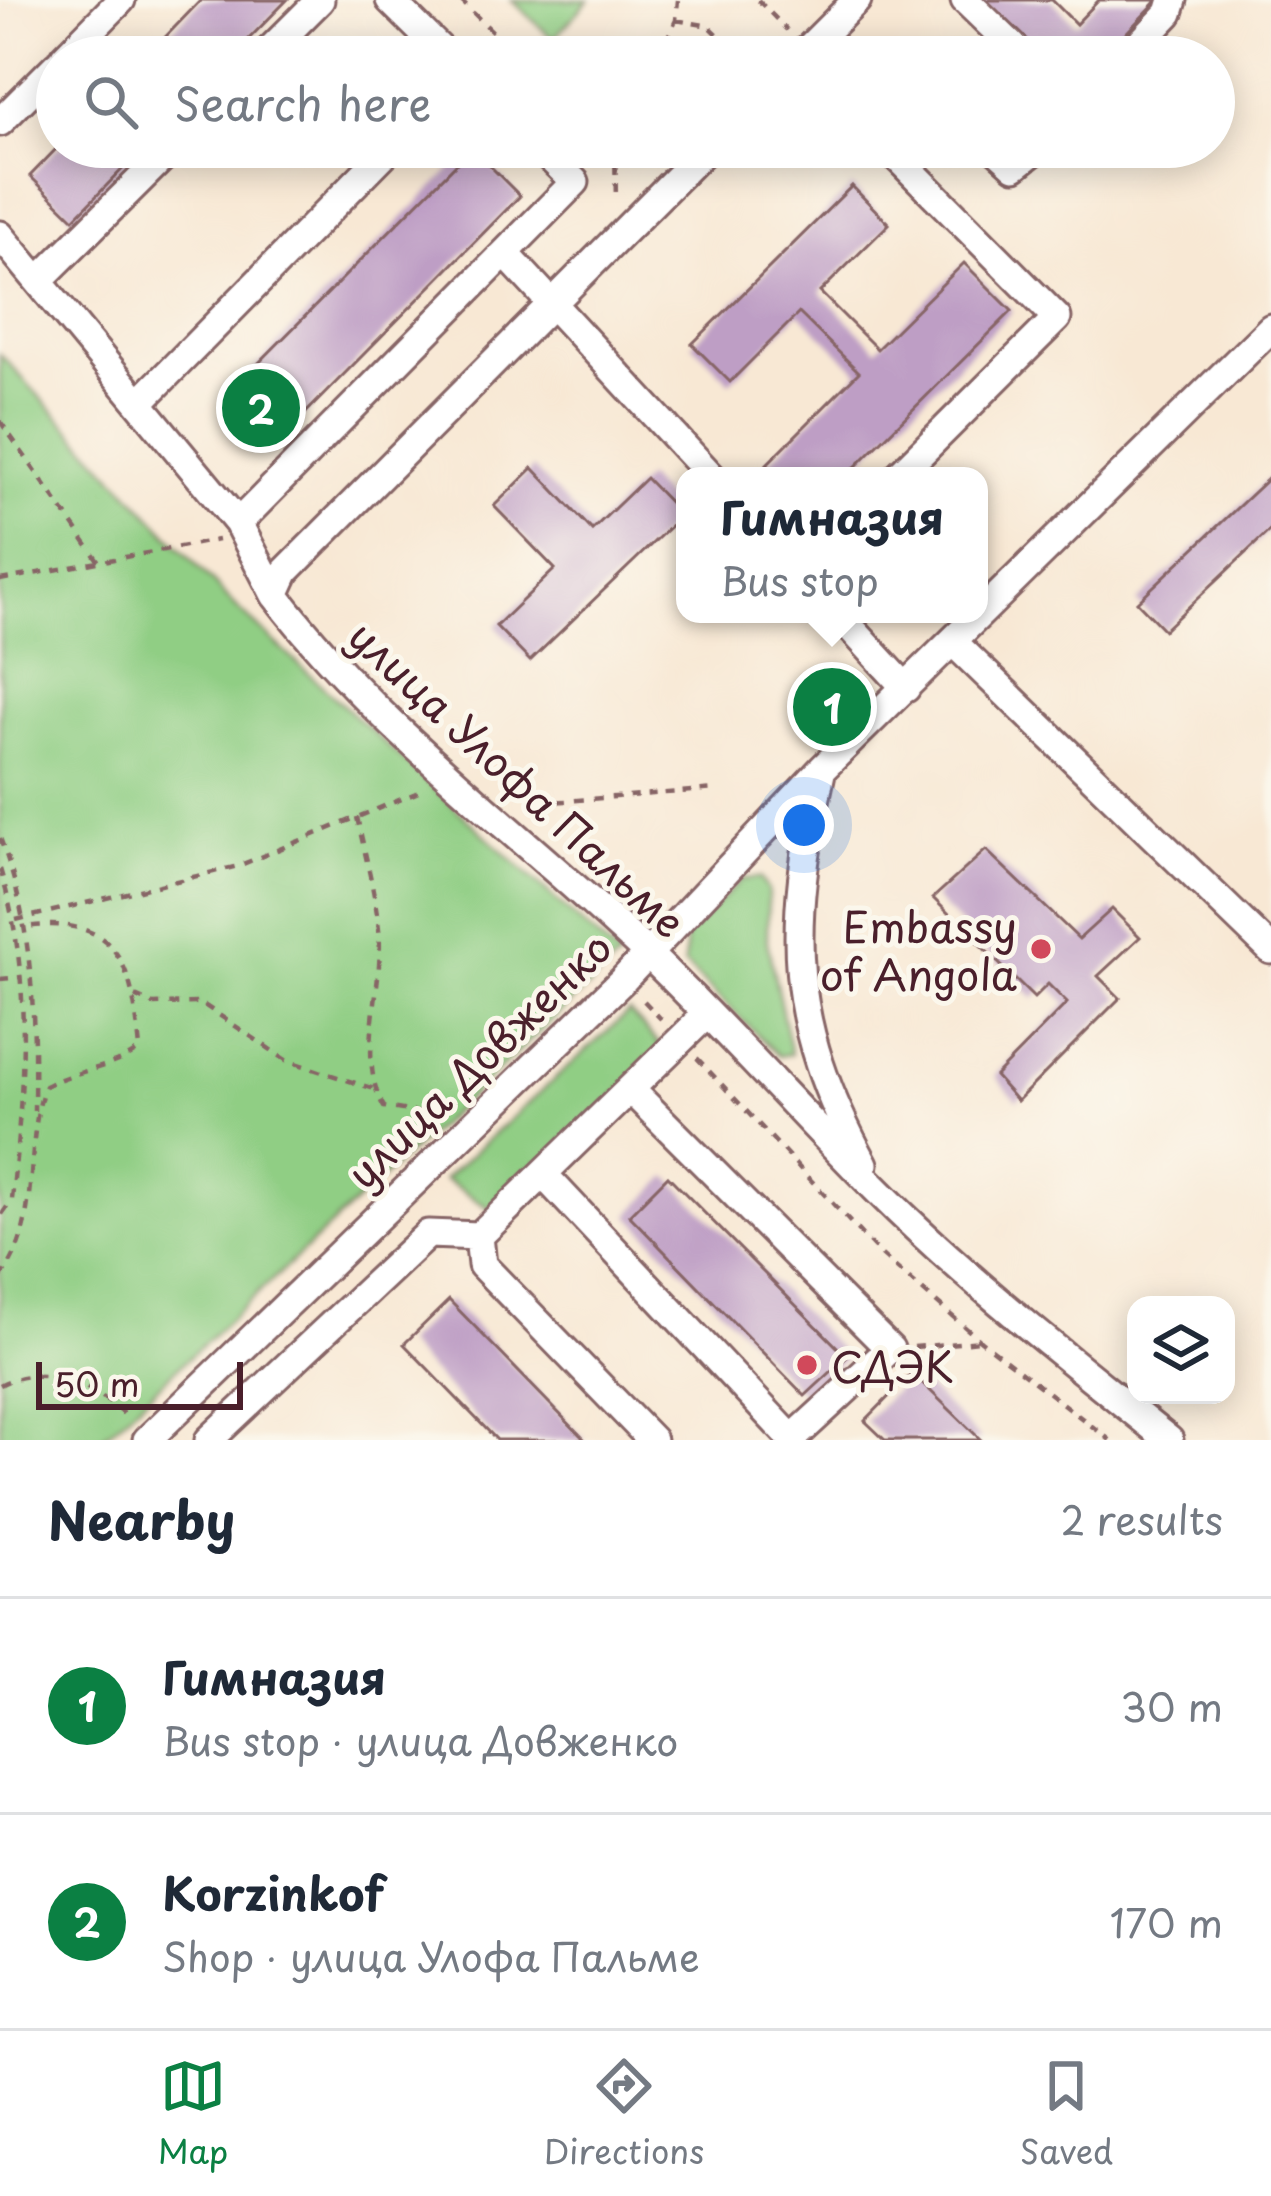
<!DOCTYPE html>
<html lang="en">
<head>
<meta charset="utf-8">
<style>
  :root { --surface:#fff; --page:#f6f6f7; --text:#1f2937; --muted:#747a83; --line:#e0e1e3; --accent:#0b8043 }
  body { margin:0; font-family:"Playpen Sans",sans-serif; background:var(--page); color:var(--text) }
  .controls { position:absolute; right:36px; bottom:36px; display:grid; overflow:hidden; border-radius:24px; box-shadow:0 6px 30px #0003 }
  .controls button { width:108px; height:108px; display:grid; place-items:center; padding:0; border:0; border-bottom:3px solid var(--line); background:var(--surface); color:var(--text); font:60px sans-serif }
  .scale { position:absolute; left:36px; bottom:30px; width:207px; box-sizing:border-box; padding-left:12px; border:6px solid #4a1f2b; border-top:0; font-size:33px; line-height:42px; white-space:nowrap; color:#4a1f2b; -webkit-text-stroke:9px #fbf7ec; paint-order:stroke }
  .you { position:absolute; left:804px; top:825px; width:42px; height:42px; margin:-30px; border:9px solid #fff; border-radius:50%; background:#1a73e8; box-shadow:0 0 0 18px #1a73e833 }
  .badge { display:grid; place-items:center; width:78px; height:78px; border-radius:50%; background:var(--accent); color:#fff; font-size:39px; font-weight:700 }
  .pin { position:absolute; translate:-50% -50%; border:6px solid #fff; box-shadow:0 3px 12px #0006 }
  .popup { position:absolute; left:676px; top:467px; width:312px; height:156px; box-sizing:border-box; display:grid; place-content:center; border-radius:24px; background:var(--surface); filter:drop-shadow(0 3px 9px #0005); font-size:39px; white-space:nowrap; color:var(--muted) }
  .popup b { font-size:45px; color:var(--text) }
  .popup::after { content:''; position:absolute; left:50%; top:100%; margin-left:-24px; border:24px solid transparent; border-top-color:var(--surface) }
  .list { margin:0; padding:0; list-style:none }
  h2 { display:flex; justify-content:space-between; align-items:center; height:156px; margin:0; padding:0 48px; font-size:51px }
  h2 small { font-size:39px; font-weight:400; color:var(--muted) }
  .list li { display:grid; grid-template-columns:78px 1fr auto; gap:36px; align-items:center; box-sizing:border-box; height:216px; padding:0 48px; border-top:3px solid var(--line) }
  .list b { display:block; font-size:45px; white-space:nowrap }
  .list p { margin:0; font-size:39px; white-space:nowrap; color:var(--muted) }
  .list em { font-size:39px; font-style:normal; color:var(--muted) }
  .icon { flex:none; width:66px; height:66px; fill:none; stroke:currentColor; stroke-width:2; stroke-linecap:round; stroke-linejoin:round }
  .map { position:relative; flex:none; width:1271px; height:1440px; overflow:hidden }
  .search { position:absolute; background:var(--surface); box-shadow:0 6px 30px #0003; left:36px; right:36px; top:36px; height:132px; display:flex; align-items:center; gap:30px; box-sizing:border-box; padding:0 42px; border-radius:66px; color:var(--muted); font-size:45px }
  .sheet { height:588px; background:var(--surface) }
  nav { display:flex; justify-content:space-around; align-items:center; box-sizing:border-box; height:168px; border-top:3px solid var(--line); background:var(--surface); font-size:33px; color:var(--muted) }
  nav a { display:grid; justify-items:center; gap:6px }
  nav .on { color:var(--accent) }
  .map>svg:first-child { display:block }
  .green { fill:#90ce84; stroke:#6d7658; stroke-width:3 }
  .building { fill:#be9ec5 }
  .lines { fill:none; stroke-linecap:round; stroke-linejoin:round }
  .minor-casing { stroke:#876566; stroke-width:33 }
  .path { stroke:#876566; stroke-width:4.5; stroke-dasharray:9 9; stroke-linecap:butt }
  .minor { stroke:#fff; stroke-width:27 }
  .poi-dot { fill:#d1495b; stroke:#fbf7ec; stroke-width:4.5 }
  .labels { text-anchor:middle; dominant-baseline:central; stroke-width:10; stroke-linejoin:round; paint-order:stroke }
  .street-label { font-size:42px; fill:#4a1f2b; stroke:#fbf7ec }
  .poi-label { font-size:42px; fill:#4a1f2b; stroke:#fbf7ec; text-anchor:end }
</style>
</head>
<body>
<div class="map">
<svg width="1271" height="1440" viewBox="0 0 1271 1440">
  <rect width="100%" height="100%" fill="#fbf7ec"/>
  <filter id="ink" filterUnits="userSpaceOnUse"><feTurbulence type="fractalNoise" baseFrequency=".00833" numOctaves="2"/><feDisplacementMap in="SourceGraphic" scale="24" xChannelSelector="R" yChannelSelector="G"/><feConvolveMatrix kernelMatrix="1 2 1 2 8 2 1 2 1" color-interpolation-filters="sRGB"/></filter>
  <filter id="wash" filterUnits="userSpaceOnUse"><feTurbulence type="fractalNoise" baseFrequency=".004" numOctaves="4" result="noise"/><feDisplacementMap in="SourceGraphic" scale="48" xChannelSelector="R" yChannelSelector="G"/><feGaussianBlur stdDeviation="2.7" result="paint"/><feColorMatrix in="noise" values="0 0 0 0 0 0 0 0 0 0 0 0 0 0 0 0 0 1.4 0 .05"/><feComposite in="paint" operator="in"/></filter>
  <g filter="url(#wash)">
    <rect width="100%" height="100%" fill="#f8e8d4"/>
    <path class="green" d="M512 0H589L553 39Z
      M0 354 235 606 619 958 100 1440H0Z
      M760 878 768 891 767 941 791 1054 779 1056 684 964 686 936 742 879Z
      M629 1012 665 1050 494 1211 444 1179Z"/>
    <g id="blocks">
      <path class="building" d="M201 0H287L231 57H146Z
        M977 0H1052L1076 24 1099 0H1158L1103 57H1037Z
        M58 147H144L74 219 30 176Z
        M472 148 520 196 282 437 233 389Z
        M852 186 889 224 820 292 877 349 964 263 1012 311 846 476H779L767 464 859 372 799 313 730 382 692 344Z
        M533 468 592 530 646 478 682 515 530 661 496 626 555 569 494 506Z
        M1271 476V529L1164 630 1137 602Z
        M986 850 1079 939 1112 909 1140 937 1098 976 1120 998 1017 1101 995 1076 1067 1003 1048 984 1034 998 933 898Z
        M668 1176 847 1357 805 1396 629 1215Z
        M449 1300 585 1440H497L404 1344Z
        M912 1373 981 1440H885L865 1421Z"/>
    </g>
  </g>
  <g filter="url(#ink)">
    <use href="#blocks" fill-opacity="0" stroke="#876566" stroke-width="3"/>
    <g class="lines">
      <g class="minor-casing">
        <path id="minor" d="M390 0 448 57
          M965 0 1024 57
          M65 57 121 0
          M263 57 320 0
          M800 57 857 0
          M1127 57 1169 13 1173 0
          M0 122 57 65
          M708 147 286 571 275 595C381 733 525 836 649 955 728 1031 801 1114 878 1191 969 1282 1070 1360 1169 1440
          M887 147 1057 318 898 476
          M994 147 1015 166 1039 147
          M0 235 238 523 275 595
          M505 253 711 476
          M40 279 173 147
          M141 401 391 147
          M238 523 575 182 539 147
          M838 614 906 688
          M953 642 1271 950
          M821 773C787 929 786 1020 864 1164
          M543 1174 792 1439 890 1349 631 1090
          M479 1236 482 1265 652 1440
          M147 1440 624 979 822 769 1271 328
          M209 1440 428 1234 479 1236 707 1014"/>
      </g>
      <path class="path" d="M460 0 519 57
        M758 0 787 30
        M676 20 709 26 741 57
        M658 57 676 20 678 0
        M615 147 616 201
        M0 421 100 563
        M0 580 218 540
        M539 803 717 789
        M357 817C365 854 375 892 379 929 385 986 355 1058 384 1107L441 1116
        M0 838C34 925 35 1018 34 1111
        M0 869C34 980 23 1087 12 1200L0 1217
        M16 920 238 866 426 789
        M0 979 22 977
        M135 996 153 1004 201 1003 286 1060 374 1089
        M644 1001 661 1019
        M697 1058 878 1252 981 1341 1110 1440
        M0 1278C42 1227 23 1146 45 1086 77 1069 114 1069 140 1049 132 967 121 914 25 927
        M914 1347 981 1341
        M0 1385C42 1362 98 1385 128 1419"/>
      <use href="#minor" class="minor"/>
    </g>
  </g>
  <g class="poi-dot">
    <circle cx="1041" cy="949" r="12"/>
    <circle cx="807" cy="1365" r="12"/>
  </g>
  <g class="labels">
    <g class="street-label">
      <text transform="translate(518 778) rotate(43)">улица Улофа Пальме</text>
      <text transform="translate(478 1059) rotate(-44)">улица Довженко</text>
    </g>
    <g class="poi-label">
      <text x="1017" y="925">Embassy<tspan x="1017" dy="48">of Angola</tspan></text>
      <text x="831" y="1365" text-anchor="start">СДЭК</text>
    </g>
  </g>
</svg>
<div class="controls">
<button><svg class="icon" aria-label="layers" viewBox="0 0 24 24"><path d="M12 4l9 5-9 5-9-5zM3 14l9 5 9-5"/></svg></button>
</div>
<div class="scale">50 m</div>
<div class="you"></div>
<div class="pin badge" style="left:832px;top:707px">1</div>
<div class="popup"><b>Гимназия</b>Bus stop</div>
<div class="pin badge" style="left:261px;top:408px">2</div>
<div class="search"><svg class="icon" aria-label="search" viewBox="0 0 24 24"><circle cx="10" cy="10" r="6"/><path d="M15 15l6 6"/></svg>Search here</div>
</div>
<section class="sheet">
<h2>Nearby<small>2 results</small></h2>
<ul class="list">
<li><span class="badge">1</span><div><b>Гимназия</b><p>Bus stop · улица Довженко</p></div><em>30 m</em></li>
<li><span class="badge">2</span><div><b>Korzinkof</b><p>Shop · улица Улофа Пальме</p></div><em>170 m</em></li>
</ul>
</section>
<nav>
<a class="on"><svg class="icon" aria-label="map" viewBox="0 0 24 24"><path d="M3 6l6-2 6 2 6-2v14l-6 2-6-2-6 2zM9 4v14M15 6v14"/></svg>Map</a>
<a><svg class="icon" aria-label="directions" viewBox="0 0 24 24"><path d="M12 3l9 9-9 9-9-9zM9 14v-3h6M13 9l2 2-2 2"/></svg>Directions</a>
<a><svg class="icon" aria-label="saved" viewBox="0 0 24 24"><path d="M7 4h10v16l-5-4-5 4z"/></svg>Saved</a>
</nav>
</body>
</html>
